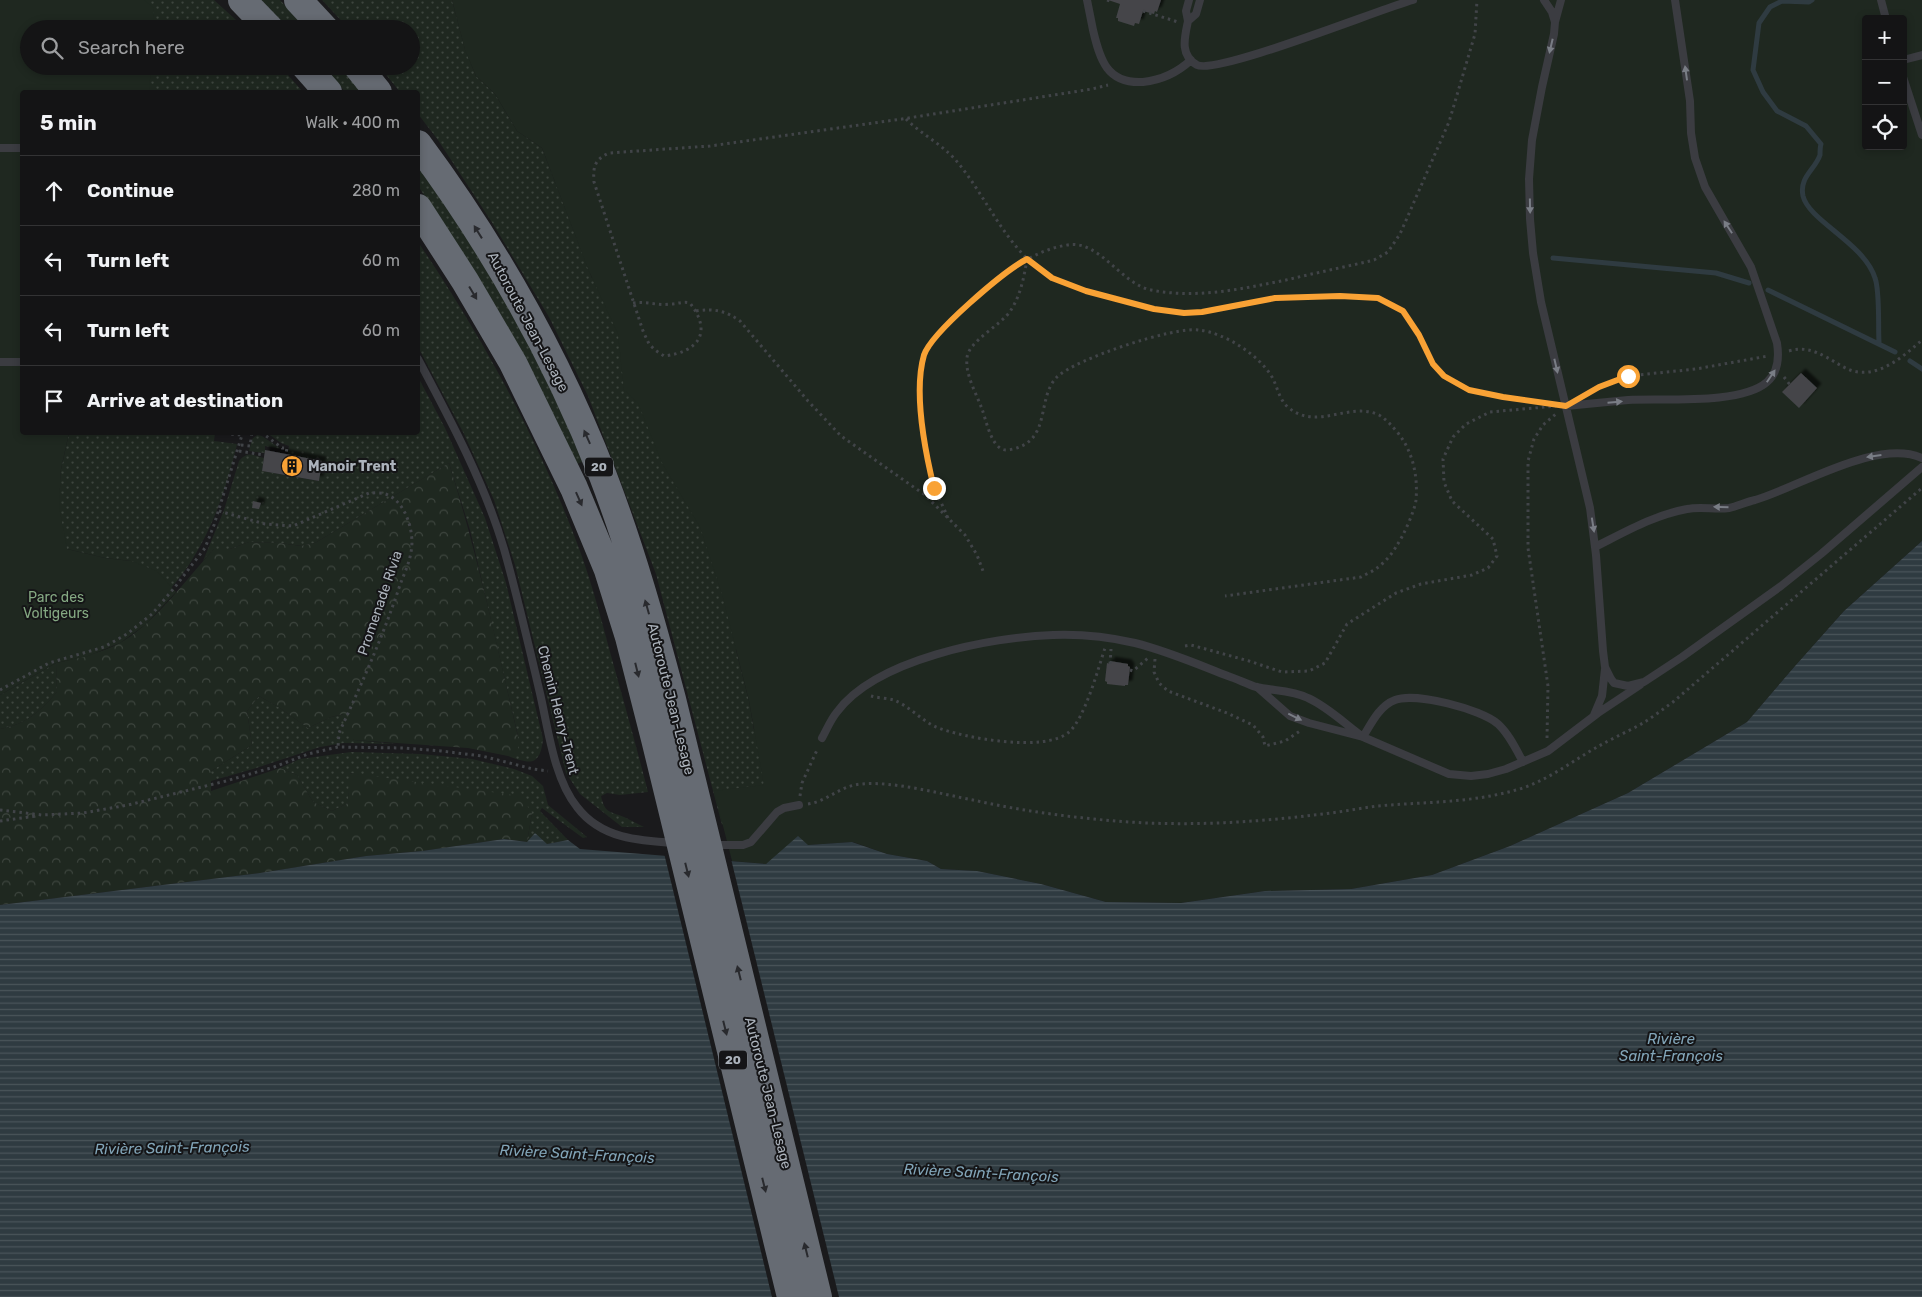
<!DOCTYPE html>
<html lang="en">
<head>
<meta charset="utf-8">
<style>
  :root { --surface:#141415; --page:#212122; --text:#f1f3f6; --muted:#9d9ea0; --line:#333334 }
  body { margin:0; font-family:Rubik,sans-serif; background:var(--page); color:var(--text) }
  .controls { position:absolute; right:15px; top:15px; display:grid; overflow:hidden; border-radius:5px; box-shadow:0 2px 8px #0003 }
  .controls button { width:45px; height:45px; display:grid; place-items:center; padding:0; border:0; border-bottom:1px solid var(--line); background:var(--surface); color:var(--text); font:25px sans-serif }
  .stop { position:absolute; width:15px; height:15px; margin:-11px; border:4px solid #f9a235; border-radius:50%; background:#fff }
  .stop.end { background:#f9a235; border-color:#fff; box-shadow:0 1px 5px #0008 }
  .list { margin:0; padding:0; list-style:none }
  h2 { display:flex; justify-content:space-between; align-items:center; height:65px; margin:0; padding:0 20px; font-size:21px }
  h2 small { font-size:16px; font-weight:400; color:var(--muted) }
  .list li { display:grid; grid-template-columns:32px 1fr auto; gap:15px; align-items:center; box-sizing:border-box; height:70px; padding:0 20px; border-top:1px solid var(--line) }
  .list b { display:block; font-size:19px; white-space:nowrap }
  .list em { font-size:16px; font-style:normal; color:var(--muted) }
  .icon { flex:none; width:28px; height:28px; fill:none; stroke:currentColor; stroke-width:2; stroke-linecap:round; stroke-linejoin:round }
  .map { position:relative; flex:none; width:1922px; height:1297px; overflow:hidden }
  .search { position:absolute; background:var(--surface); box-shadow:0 2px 8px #0003; left:20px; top:20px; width:400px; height:55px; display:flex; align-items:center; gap:12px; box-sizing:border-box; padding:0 18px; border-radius:28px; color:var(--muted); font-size:19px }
  .panel { position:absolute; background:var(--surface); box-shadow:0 2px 8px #0003; left:20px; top:90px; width:400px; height:345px; border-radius:5px }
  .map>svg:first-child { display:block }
  .grass { fill:url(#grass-dots) }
  .forest { fill:url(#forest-crowns) }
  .park { fill:#1f2820; fill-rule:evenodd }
  .water { fill:url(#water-rules) }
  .pier { fill:#1a1a1c }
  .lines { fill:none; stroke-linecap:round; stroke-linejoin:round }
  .stream { stroke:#2f3b41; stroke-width:5 }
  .building { fill:#444549; filter:url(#shadow) }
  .path { stroke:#414448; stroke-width:3; stroke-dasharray:2.5 4; stroke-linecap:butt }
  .lane { stroke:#3b3c41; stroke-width:8 }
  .highway { stroke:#666b73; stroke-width:28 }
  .oneway { fill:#797d85 }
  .oneway2 { fill:#292a2e }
  .route { stroke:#f9a235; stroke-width:6 }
  .labels { text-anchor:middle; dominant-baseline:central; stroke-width:4; stroke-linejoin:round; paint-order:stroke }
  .shield { fill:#151517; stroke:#7f848a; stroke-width:1 }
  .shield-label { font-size:12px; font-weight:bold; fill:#acb3bc }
  .street-label { font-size:14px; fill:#acb3bc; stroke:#151517 }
  .poi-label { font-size:14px; font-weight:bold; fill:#acb3bc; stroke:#151517; text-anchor:start }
  .park-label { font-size:14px; fill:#84a882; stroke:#151517 }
  .water-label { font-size:15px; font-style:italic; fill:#82a5b8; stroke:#151517 }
</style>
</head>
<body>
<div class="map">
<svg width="1922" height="1297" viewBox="0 0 1922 1297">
  <defs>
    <pattern id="grass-dots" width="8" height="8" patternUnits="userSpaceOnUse" patternTransform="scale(1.25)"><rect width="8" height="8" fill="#1f2820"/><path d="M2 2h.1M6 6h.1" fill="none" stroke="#3d453e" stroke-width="1.8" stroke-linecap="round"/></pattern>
    <pattern id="forest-crowns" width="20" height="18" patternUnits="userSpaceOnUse" patternTransform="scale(1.25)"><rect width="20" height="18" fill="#1f2820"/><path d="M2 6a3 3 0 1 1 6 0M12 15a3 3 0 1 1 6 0" fill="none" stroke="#3d453e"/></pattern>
    <pattern id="water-rules" width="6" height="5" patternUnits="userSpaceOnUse" patternTransform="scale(1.25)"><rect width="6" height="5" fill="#2f3b41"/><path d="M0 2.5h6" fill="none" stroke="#4a555a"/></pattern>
    <filter id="shadow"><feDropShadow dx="4.5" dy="-4.5" stdDeviation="1" flood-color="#0009"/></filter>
  </defs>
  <rect width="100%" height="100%" fill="#1a1a1c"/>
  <path class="grass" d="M0 0 29 32V66H280L303 92H75L52 90 0 38Z
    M55 0H214L246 29H43Z
    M261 0H280L307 29H289Z
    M322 0H452L465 49 476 76 495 94 517 131 542 148 592 278 618 272 741 615 736 650 749 701 754 730 805 750 722 825 656 574 588 396 549 317 493 224 438 140 418 114V92H400L379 66H411V29H349Z
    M323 66H340L362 92H345Z
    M418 166C464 231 507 299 542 371 557 401 570 431 584 461L577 464 499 314 467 259 418 186Z
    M418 242C483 338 540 442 580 551 592 584 601 618 610 652 623 699 636 745 648 792L620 795 607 793 601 796C605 814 610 811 624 817 631 820 637 824 644 827H622L580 794 566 773 515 565 494 500 464 434 418 347Z
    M418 377 445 428 485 518 506 583 543 739C540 767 530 764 508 756H518V736L470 530 449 463 315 543 302 546 280 543 249 542 230 549H214L203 561 224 510 239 461C248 451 252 455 264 458L262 471 319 481 322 461 288 454 289 446 281 443 267 433 418 432Z
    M69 433H215L214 441 237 444C228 484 214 525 192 560 183 575 170 589 158 603L131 561 105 558 67 549 0 523 58 505 61 469Z
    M257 435 262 436 281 449 265 446V453L249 451 252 439Z
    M56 663 57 692C39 712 27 724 0 729V695Z
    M259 696 280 708 308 728 331 717 344 714 354 740 396 744 344 743 320 747 253 769 211 781V771L252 745 247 711Z
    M351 752 421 754 472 759 514 769 532 776 543 786 548 805 587 837 583 838 542 808 540 811 568 840 547 844 527 842 532 813 350 773 348 803 332 811 313 802 297 775 280 768 300 759Z"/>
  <path class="forest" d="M449 463C477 553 497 645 518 737V756H508L468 748 354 740 344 729 343 714 331 717 308 728 280 708 259 696 247 711 252 745 211 771V791L280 768 297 775 313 802 332 811 348 803 349 773 521 796 532 813 527 842 504 839 422 851 366 856 260 873 0 905V729C27 724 39 712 57 692L56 663C78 658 98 654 118 644 153 626 187 578 214 549H230L249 542 280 543 301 546 315 543Z"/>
  <path class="park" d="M0 0H144L154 8 153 29H29V66H151L149 92H22V432L69 433 61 469 59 506 67 549 105 558 131 561 157 571 176 592 145 625 120 643 88 656 56 663 0 695Z
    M452 0H1922V541L1844 611 1795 666 1747 722 1628 793 1510 846 1432 875 1351 889 1265 891 1181 903 1106 902 1041 884 977 871 941 869 927 861 887 854 853 842 808 845 766 864 732 861 714 791 764 785 749 701 722 594 700 527 662 463 638 403 624 390 618 334 588 269 542 148 517 131 495 94 476 76 465 50ZM1866 19H1903V146H1866Z"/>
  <path class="water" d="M1922 541V1297H0V905L260 873 366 856 422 851 504 839 527 842 535 833 547 844 568 840 580 849 766 864 798 836 808 845 852 842 887 854 927 861 941 869 977 871 1041 884 1106 902 1181 903 1265 891 1351 889 1432 875 1510 846 1628 793 1747 722 1795 666 1844 611Z"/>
  <path class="pier" d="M664 853 731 859 839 1297H772Z"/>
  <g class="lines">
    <path class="stream" d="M1812 0 1809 2 1782 1 1770 7 1759 23 1753 70 1763 92 1777 111 1806 126 1821 144C1820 147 1820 152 1820 155 1815 170 1799 177 1803 196 1809 221 1864 243 1875 278 1880 291 1878 326 1879 342
      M1553 258 1716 273 1749 283
      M1768 290 1895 352
      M1910 361 1922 369"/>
  </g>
  <path class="building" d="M1108 0H1161L1157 12 1155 11 1154 14 1143 11 1139 24 1135 23 1134 26 1118 21V18H1116L1120 4Z
    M1801 373 1817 388 1799 408 1782 392Z
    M265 450 322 461 319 481 262 471Z
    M253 501 261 503 259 509 252 508Z
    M1110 661 1128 664V666L1130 667 1128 685H1125V686L1107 684V682L1105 681 1107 663 1110 664Z"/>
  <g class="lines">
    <path class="path" d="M1107 0 1110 1
      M1143 11 1178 22
      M906 119C922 135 944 145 959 164 989 201 1008 252 1051 277 1071 289 1102 295 1125 301 1151 308 1178 316 1205 311 1254 303 1301 293 1351 296 1360 297 1370 296 1378 298 1422 310 1416 354 1444 376 1475 400 1519 398 1556 404
      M1027 259C1024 277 1021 294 1011 310 1002 325 968 341 967 358 965 374 976 393 982 409 986 420 990 441 1000 448 1004 451 1009 450 1013 449 1052 440 1036 398 1057 377 1075 359 1175 326 1199 330 1225 333 1259 355 1272 377 1278 388 1279 400 1289 408 1317 431 1350 401 1379 415 1387 420 1392 426 1398 433 1413 452 1418 476 1416 500 1415 510 1403 537 1397 545 1393 553 1384 563 1377 568 1372 572 1366 574 1361 577L1225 596
      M633 303C646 301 658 306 670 304 678 304 683 301 690 303 713 333 698 352 664 356L655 350 649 344 643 331 594 182C593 167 594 160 609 153L710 146 902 119 1092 89 1108 85
      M696 311C714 308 726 311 740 321L808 401 841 436 925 495 965 535 977 555 983 571
      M1789 351C1803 347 1813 350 1826 357 1834 361 1842 367 1850 370 1877 380 1904 356 1922 340
      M1784 377 1790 385
      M1592 391 1628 376 1696 369 1768 356
      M261 432 282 448H287L286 454
      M241 445 250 446 252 432
      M239 451 264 455
      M219 511 265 524 293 526 369 493C375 493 382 492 388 495 406 503 415 533 411 552 409 565 402 578 398 591 381 641 361 685 339 733L338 747
      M948 518C944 508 938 497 934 487 925 458 912 380 926 353 936 332 970 302 988 287 1012 268 1036 250 1067 245 1099 239 1121 284 1151 290 1197 299 1241 289 1286 280 1315 273 1345 267 1374 260L1388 252 1400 234 1449 122 1475 34 1477 0
      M1185 646 1191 645 1249 661 1282 672 1309 671 1325 663 1347 624 1396 593 1421 584 1472 575 1488 568 1497 556 1493 539 1452 501 1444 482 1443 459 1453 437 1466 424 1490 412 1556 406
      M1155 659 1154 672 1159 683 1168 691 1227 713 1253 725 1263 737 1265 746 1285 741 1300 731
      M1110 664 1111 649
      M1130 670 1133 671 1148 658
      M0 690 49 663 104 647 127 634 152 614 175 587 205 548 214 525 242 435 229 434
      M871 696C878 698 887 698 894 700 909 706 921 720 936 727 963 738 1045 753 1069 732 1085 718 1098 669 1105 648
      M1547 738 1548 686 1528 548V461L1534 439 1543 425 1557 413
      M800 796 802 783 817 750
      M808 804C828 801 841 785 862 784 894 781 941 794 973 800 1013 809 1053 815 1094 819 1166 827 1242 824 1314 815 1335 813 1356 809 1377 806 1423 802 1471 803 1516 790 1546 782 1572 761 1599 746 1613 738 1629 731 1643 723 1653 717 1663 709 1673 702L1922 488
      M0 810 42 815 83 813 128 805 226 781 274 767 308 754 338 747 403 748 441 751 482 756 533 769 548 771
      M0 821 36 816"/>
    <path class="lane" d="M1087 0C1089 10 1091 20 1093 30 1100 60 1107 84 1143 82 1162 80 1177 73 1191 60
      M1189 0 1186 11 1188 21 1196 14 1200 0
      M1544 0 1552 12 1555 22 1554 34 1542 87 1532 140 1529 179 1530 219 1533 253 1541 302 1590 508 1596 555 1603 651 1605 667 1611 679 1614 683 1628 686 1644 682 1682 657 1781 586 1821 554 1922 467
      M1881 0 1886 19
      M1188 21C1185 36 1179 55 1197 65 1217 75 1380 9 1413 0
      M1555 22 1561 0
      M1903 60 1922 55
      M1903 77 1922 135
      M0 148H22
      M418 359C450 419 485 484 504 549 517 595 528 642 539 689 548 726 553 777 577 807 601 839 640 841 676 843
      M0 362H22
      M1566 406C1587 404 1607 402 1628 400 1662 398 1741 405 1767 382 1779 372 1779 356 1777 343L1751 267 1705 187 1695 158 1691 133 1690 101 1675 0
      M1595 547C1625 532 1654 515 1687 509 1701 506 1715 510 1729 508 1738 506 1746 502 1755 500 1799 487 1877 438 1922 458
      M1257 687 1290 716 1309 723 1363 737 1449 774 1471 776 1488 774 1506 769 1548 751 1598 713 1640 685
      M1594 715 1602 696 1605 669
      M1363 737C1371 724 1379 706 1395 700 1415 692 1481 709 1498 724 1509 734 1516 749 1523 762
      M822 738C827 729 831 719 837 712 876 659 991 637 1053 635 1080 634 1109 637 1135 643 1167 651 1197 664 1228 676 1237 679 1247 684 1256 687 1273 691 1292 690 1308 698 1328 707 1345 724 1363 737
      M713 845H743L751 842 777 812 784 808 799 805"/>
    <path class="highway" d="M242 0 270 29
      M298 0 325 29
      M305 66 328 92
      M357 66 378 92
      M418 144C493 245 557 358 603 476 631 549 652 624 672 699L818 1297
      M418 208 465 281 513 363 574 488 608 570 629 637 655 739 791 1297"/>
  </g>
  <defs><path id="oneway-solid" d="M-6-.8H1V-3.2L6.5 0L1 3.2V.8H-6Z" transform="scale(1.25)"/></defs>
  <g class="oneway">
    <use href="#oneway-solid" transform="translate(1551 46) rotate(103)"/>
    <use href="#oneway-solid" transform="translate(1686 73) rotate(-98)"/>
    <use href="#oneway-solid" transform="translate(1530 206) rotate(89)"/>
    <use href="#oneway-solid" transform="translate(1728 227) rotate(-123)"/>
    <use href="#oneway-solid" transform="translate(1556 366) rotate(77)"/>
    <use href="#oneway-solid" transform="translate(1771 376) rotate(-56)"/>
    <use href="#oneway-solid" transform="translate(1615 402) rotate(-5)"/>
    <use href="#oneway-solid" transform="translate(1874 456) rotate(172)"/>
    <use href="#oneway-solid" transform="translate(1721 507) rotate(-179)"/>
    <use href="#oneway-solid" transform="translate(1593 525) rotate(81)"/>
    <use href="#oneway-solid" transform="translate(1295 717) rotate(26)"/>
  </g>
  <g class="oneway2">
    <use href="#oneway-solid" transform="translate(478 232) rotate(-122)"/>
    <use href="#oneway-solid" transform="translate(473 293) rotate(59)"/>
    <use href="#oneway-solid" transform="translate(587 437) rotate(-114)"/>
    <use href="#oneway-solid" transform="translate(579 499) rotate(66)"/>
    <use href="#oneway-solid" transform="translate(647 607) rotate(-106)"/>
    <use href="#oneway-solid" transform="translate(637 670) rotate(76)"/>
    <use href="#oneway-solid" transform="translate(687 870) rotate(76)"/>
    <use href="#oneway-solid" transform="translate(739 973) rotate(-104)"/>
    <use href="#oneway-solid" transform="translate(725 1028) rotate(76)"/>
    <use href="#oneway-solid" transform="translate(764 1185) rotate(76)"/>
    <use href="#oneway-solid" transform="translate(806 1250) rotate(-104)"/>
  </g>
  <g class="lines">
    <path class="route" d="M934 488C925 451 913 393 924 355 932 332 1004 271 1027 259L1052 278 1086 291 1154 309 1184 313 1202 312 1275 298 1340 296 1378 298 1403 311 1419 335 1433 364 1444 376 1469 390 1503 397 1566 406 1599 387 1628 376"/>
  </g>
  <defs>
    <g id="building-disc" transform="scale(1.125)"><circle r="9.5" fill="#f9a235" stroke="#151517"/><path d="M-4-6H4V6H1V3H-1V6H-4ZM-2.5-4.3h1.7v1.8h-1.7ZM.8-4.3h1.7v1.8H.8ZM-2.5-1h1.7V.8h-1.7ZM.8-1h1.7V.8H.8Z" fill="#111"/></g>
  </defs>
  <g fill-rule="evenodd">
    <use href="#building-disc" x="292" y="466"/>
  </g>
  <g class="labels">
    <g class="shield">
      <rect x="585" y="457.5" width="28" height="19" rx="4"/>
      <rect x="719" y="1050.5" width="28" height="19" rx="4"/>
    </g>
    <g class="shield-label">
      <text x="599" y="467">20</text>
      <text x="733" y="1060">20</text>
    </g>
    <g class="street-label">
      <text transform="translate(528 322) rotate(62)">Autoroute Jean-Lesage</text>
      <text transform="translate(380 603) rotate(-71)">Promenade Rivia</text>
      <text transform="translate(671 699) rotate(76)">Autoroute Jean-Lesage</text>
      <text transform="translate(558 710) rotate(76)">Chemin Henry-Trent</text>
      <text transform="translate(768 1093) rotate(76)">Autoroute Jean-Lesage</text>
    </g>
    <g class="poi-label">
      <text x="308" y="466">Manoir Trent</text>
    </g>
    <g class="park-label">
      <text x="56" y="597">Parc des<tspan x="56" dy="16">Voltigeurs</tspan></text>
    </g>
    <g class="water-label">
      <text x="1671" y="1039">Rivière<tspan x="1671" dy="17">Saint-François</tspan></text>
      <text transform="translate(172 1148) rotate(-1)">Rivière Saint-François</text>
      <text transform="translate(577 1154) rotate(3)">Rivière Saint-François</text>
      <text transform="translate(981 1173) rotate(3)">Rivière Saint-François</text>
    </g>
  </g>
</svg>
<div class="controls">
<button>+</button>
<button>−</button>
<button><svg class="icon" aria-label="locate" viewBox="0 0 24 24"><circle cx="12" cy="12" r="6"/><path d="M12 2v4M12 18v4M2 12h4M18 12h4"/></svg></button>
</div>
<div class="stop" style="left:1628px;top:376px"></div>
<div class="stop end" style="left:934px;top:488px"></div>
<div class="search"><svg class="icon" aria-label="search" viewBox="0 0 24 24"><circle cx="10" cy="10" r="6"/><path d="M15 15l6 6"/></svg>Search here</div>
<section class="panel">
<h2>5 min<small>Walk · 400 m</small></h2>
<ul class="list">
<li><svg class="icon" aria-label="ahead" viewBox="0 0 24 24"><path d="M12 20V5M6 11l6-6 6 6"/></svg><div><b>Continue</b></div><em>280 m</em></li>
<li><svg class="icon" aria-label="left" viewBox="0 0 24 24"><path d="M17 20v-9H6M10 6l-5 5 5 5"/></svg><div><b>Turn left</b></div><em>60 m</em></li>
<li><svg class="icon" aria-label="left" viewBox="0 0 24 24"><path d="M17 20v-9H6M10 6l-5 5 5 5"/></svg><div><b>Turn left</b></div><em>60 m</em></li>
<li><svg class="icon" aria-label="arrive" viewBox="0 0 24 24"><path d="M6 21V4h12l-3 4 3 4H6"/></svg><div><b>Arrive at destination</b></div></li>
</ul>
</section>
</div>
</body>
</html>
